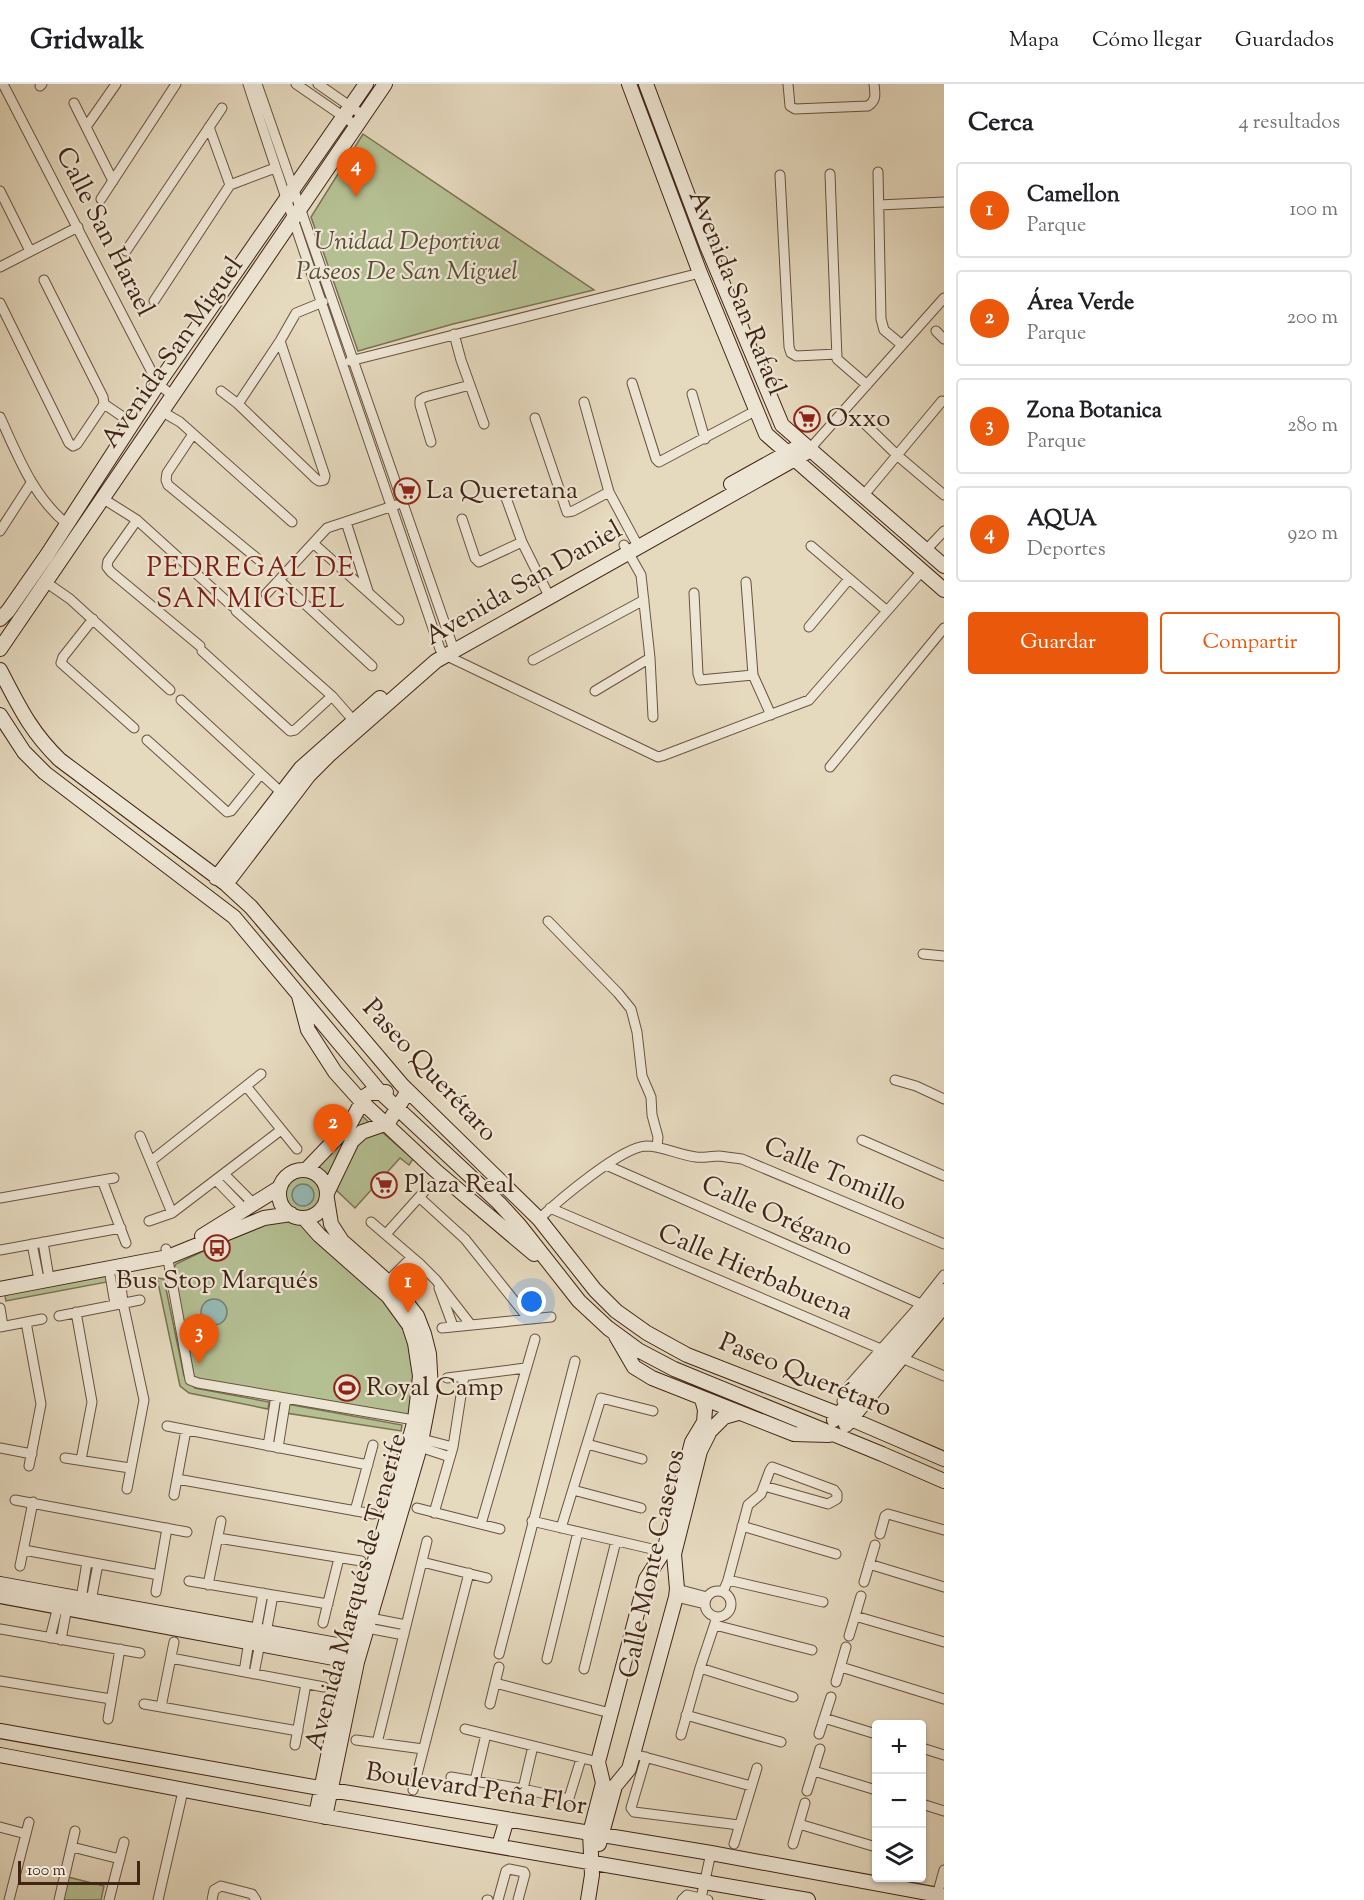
<!DOCTYPE html>
<html lang="es">
<head>
<meta charset="utf-8">
<style>
  :root { --surface:#fff; --page:#f2f2f2; --text:#202124; --muted:#757577; --line:#e0e0e0; --accent:#ea580c }
  body { margin:0; font-family:"Sorts Mill Goudy",serif; background:var(--page); color:var(--text) }
  .controls { position:absolute; right:18px; bottom:18px; display:grid; overflow:hidden; border-radius:6px; box-shadow:0 2px 4px #0004 }
  .controls button { width:54px; height:54px; display:grid; place-items:center; padding:0; border:0; border-bottom:2px solid var(--line); background:var(--surface); color:var(--text); font:30px sans-serif }
  .scale { position:absolute; left:18px; bottom:15px; width:122px; box-sizing:border-box; padding-left:6px; border:3px solid #402514; border-top:0; font-size:16px; line-height:21px; white-space:nowrap; color:#402514; -webkit-text-stroke:4px #eee6d5; paint-order:stroke }
  .you { position:absolute; left:532px; top:1218px; width:21px; height:21px; margin:-15px; border:4px solid #fff; border-radius:50%; background:#1a73e8; box-shadow:0 0 0 9px #1a73e833 }
  .badge { display:grid; place-items:center; width:39px; height:39px; border-radius:50%; background:var(--accent); color:#fff; font-size:20px; font-weight:700 }
  .pin { position:absolute; translate:-50% -50px; filter:drop-shadow(0 2px 3px #0008) }
  .pin::after { content:''; position:absolute; top:32px; width:21px; height:18px; background:inherit; clip-path:polygon(0 0,100% 0,50% 100%) }
  .list { margin:0; padding:0; list-style:none }
  h2 { display:flex; justify-content:space-between; align-items:center; height:78px; margin:0; padding:0 24px; font-size:26px }
  h2 small { font-size:20px; font-weight:400; color:var(--muted) }
  .list li { display:grid; grid-template-columns:39px 1fr auto; gap:18px; align-items:center; box-sizing:border-box; height:96px; margin:0 12px 12px; padding:0 12px; border:2px solid var(--line); border-radius:6px }
  .list b { display:block; font-size:22px; white-space:nowrap }
  .list p { margin:0; font-size:20px; white-space:nowrap; color:var(--muted) }
  .list em { font-size:20px; font-style:normal; color:var(--muted) }
  .actions { display:flex; gap:12px; padding:18px 24px }
  .actions a { flex:1; padding:14px 0; border:2px solid var(--accent); border-radius:6px; text-align:center; font-size:21px; color:var(--accent) }
  .actions .main { background:var(--accent); color:#fff }
  .icon { flex:none; width:33px; height:33px; fill:none; stroke:currentColor; stroke-width:2; stroke-linecap:round; stroke-linejoin:round }
  .map { position:relative; flex:none; width:944px; height:1816px; overflow:hidden }
  header { display:flex; align-items:center; gap:36px; box-sizing:border-box; height:84px; padding:0 30px; background:var(--surface); border-bottom:2px solid var(--line) }
  header strong { font-size:28px }
  nav { display:flex; gap:33px; margin-inline-start:auto; font-size:21px }
  main { display:flex }
  aside { flex:1; background:var(--surface) }
  .map>svg:first-child { display:block }
  .green { fill:#b4bf92; stroke:#7a7253; stroke-width:1.5 }
  .water { fill:#96bab5; stroke:#747e75; stroke-width:1.5 }
  .lines { fill:none; stroke-linecap:round; stroke-linejoin:round }
  .street-casing { stroke:#69523e; stroke-width:11 }
  .secondary-casing { stroke:#402514; stroke-width:16 }
  .street { stroke:#eee6d5; stroke-width:9 }
  .secondary { stroke:#eee6d5; stroke-width:14 }
  .labels { text-anchor:middle; dominant-baseline:central; stroke-width:4.5; stroke-linejoin:round; paint-order:stroke }
  .street-label { font-size:26px; fill:#402514; stroke:#eee6d5 }
  .park-label { font-size:26px; font-style:italic; fill:#5d4c34; stroke:#eee6d5 }
  .poi-label { font-size:26px; fill:#402514; stroke:#eee6d5; text-anchor:start }
  .neighbourhood-label { font-size:27px; letter-spacing:1.5px; fill:#7a1f14; stroke:#eee6d5 }
</style>
</head>
<body>
<header>
<strong>Gridwalk</strong>
<nav><a>Mapa</a><a>Cómo llegar</a><a>Guardados</a></nav>
</header>
<main>
<div class="map">
<svg width="944" height="1816" viewBox="0 0 944 1816">
  <rect width="100%" height="100%" fill="#e5d9be"/>
  <filter id="stains"><feTurbulence type="fractalNoise" baseFrequency=".00333" numOctaves="4"/><feColorMatrix values="0 0 0 0 .2 0 0 0 0 .09 0 0 0 0 .02 0 0 0 .5 -.17"/></filter>
  <radialGradient id="worn" r=".72"><stop offset=".6" stop-color="#630" stop-opacity="0"/><stop offset="1" stop-color="#630" stop-opacity=".3"/></radialGradient>
  <path class="green" d="M363 50 594 206 453 240 358 267 311 133Z
    M360 1030 372 1041 328 1099 321 1089 310 1084Z
    M382 1048 413 1075 409 1081 400 1074 355 1124 332 1102 352 1057Z
    M282 1110a21 21 0 1 1 42 0a21 21 0 1 1-42 0Z
    M297 1136 319 1152 408 1242 420 1293 414 1335 190 1295 174 1184 176 1180 265 1138Z
    M107 1187V1198L6 1217 4 1207Z
    M157 1194 164 1195 184 1292 195 1304 269 1318 268 1325 189 1309 180 1302Z
    M287 1320 402 1341 401 1347 286 1329Z
    M68 1793 104 1802 101 1816H62Z"/>
  <path class="water" d="M292 1111a11 11 0 1 1 22 0a11 11 0 1 1-22 0Z
    M201 1228a13 13 0 1 1 26 0a13 13 0 1 1-26 0Z"/>
  <g class="lines">
    <g class="street-casing">
      <path id="street" d="M3 0 158 300 172 311
        M248 0C310 189 376 376 440 565L445 571 658 673 662 672 809 616 922 487
        M257 0 454 566 453 570
        M296 0 357 42
        M318 0 364 32
        M788 0 790 22 795 25 868 22C877 16 875 10 874 0
        M40 2 42 0
        M74 19 113 97
        M86 43 116 0
        M209 43 230 101
        M878 88 881 235 884 246 902 261
        M830 90 837 275 867 301
        M780 91 789 263 791 269 796 272 837 270
        M0 107 30 167
        M101 115 176 0
        M879 121 944 118
        M126 167 222 24
        M0 183 78 143
        M154 217 230 101 275 84
        M0 219 69 359 73 362 77 360 104 320 103 313 44 196
        M936 247 944 255
        M454 250 461 276 484 340
        M350 277 700 189
        M632 299 656 375 659 378 757 326
        M221 307 238 320 316 395 319 397 324 396 325 392 280 257
        M692 310 705 355
        M584 318 609 408 638 462
        M104 320 132 339
        M238 320 280 257 296 229 323 218
        M161 327 180 338 292 438
        M0 333C18 372 33 413 68 441
        M535 334 567 428 573 427 609 408
        M862 337 898 372 944 411
        M193 350 167 389 166 396 168 401 259 476
        M431 358 420 321V316L425 313 470 301
        M811 366 815 359 944 214
        M505 411 522 458 549 512
        M863 412 942 317
        M102 414 137 436 232 522
        M462 435 475 474 479 478 522 458
        M137 436 108 477 107 483 111 488 200 562
        M346 438 368 507
        M0 447 31 399
        M313 459 399 536
        M624 461 641 491 650 574 653 633
        M811 462 887 527
        M926 466 944 447
        M279 496 372 582
        M746 498 753 591 771 631
        M47 499 70 515 170 606
        M694 509 698 590 700 596 753 591
        M266 510 327 444 396 421
        M236 527 332 612 353 636
        M93 535 63 573 61 579 134 644
        M809 543 849 495
        M202 567 290 647 295 646 332 612
        M533 576 644 516
        M595 607 650 574
        M181 616 283 710
        M147 656 227 728 231 727 260 691
        M830 683 944 544
        M548 837 618 909 631 925 637 948 642 992 651 1013 652 1031 658 1053 657 1063
        M923 870 944 872
        M895 996 916 1002 944 1015
        M246 1002 297 1065
        M140 1052 172 1129
        M862 1056 944 1092
        M151 1077 261 990
        M606 1081 930 1224
        M224 1090 254 1120
        M102 1096 126 1159
        M216 1096 245 1126
        M419 1113 465 1155 528 1234
        M0 1114 114 1094
        M550 1124 944 1292
        M539 1135C558 1117 621 1063 646 1062 662 1062 679 1071 696 1073 703 1074 711 1072 719 1072 726 1073 734 1074 742 1075L944 1160
        M149 1137 172 1129 281 1046
        M371 1138 420 1180 436 1196 471 1241
        M386 1150 430 1101
        M43 1158 48 1188
        M32 1160 38 1190
        M166 1165 190 1296 198 1299 420 1337
        M0 1166 121 1144
        M119 1183 123 1219 144 1316 127 1405
        M109 1185 115 1220
        M388 1197 412 1173
        M439 1204 453 1242
        M396 1205 420 1180
        M0 1224 3 1242
        M76 1228 92 1318 81 1376
        M59 1232 140 1216
        M26 1238 41 1320 29 1382
        M0 1243 42 1235
        M442 1244 551 1233
        M447 1294 525 1284
        M845 1323 842 1317 846 1305 922 1219 944 1191
        M167 1342 368 1381
        M422 1355 453 1363
        M587 1360 642 1375
        M268 1362 276 1312
        M420 1363 450 1373
        M0 1364 32 1370
        M278 1364 286 1314
        M65 1374 130 1384
        M177 1395 373 1430
        M573 1406 641 1424
        M174 1411 186 1346
        M15 1416 187 1448
        M417 1424 500 1445
        M355 1427 373 1361
        M434 1429 453 1363 464 1292
        M532 1437 669 1469
        M481 1440 535 1255
        M742 1442 836 1470
        M561 1444 601 1314 653 1327
        M880 1450 885 1432 888 1430 944 1446
        M218 1454 361 1477
        M24 1466 159 1491
        M422 1478 487 1494
        M869 1480 944 1503
        M20 1482 33 1418
        M728 1496 823 1518
        M189 1497 328 1520
        M864 1498 875 1461
        M208 1501 221 1437
        M677 1505 707 1513
        M705 1520a13 13 0 1 1 26 0a13 13 0 1 1-26 0Z
        M156 1508 167 1444
        M723 1508 728 1496 748 1421 761 1410 770 1386 772 1383 834 1406 837 1410V1415L828 1420 764 1402
        M676 1513 705 1520
        M81 1515 87 1478
        M91 1517 98 1480
        M855 1532 944 1558
        M370 1534 406 1541
        M323 1539 339 1474
        M715 1541 812 1566
        M367 1544 404 1551
        M0 1545 140 1569
        M256 1547 263 1509
        M266 1549 273 1511
        M849 1552 861 1512
        M50 1554 58 1522
        M61 1556 67 1523
        M499 1570 575 1277
        M171 1574 324 1603
        M547 1575 578 1448
        M841 1583 944 1615
        M700 1584 793 1613
        M584 1585 616 1457
        M244 1588 249 1557
        M254 1590 260 1559
        M0 1597 111 1615
        M836 1598 846 1563
        M495 1599 610 1629
        M144 1620 298 1647
        M490 1620 499 1583
        M161 1623 174 1558
        M686 1631 781 1658
        M824 1634 876 1650
        M108 1635 120 1565
        M465 1645 598 1678
        M819 1650 831 1613
        M681 1651 700 1584 717 1533
        M356 1656 423 1665
        M377 1659 427 1457
        M295 1661 306 1600
        M922 1664 944 1671
        M641 1672 751 1702
        M646 1673 631 1724 634 1728 739 1741
        M814 1687 876 1706
        M451 1693 523 1705 564 1714H569L581 1675
        M475 1697 486 1650
        M523 1705 533 1662
        M413 1706 469 1489
        M807 1707 820 1665
        M922 1720 944 1727
        M799 1740 876 1763
        M0 1743 26 1750
        M734 1760 757 1684
        M793 1760 805 1719
        M72 1763 120 1775
        M701 1814 711 1769
        M936 1815 944 1786
        M9 1816 29 1738
        M59 1816 75 1747
        M109 1816 124 1758
        M158 1816 183 1707
        M212 1816 214 1806 221 1802 252 1810 256 1816
        M487 1816H488
        M498 1816 506 1787 509 1785 524 1788 525 1790 518 1816
        M682 1816 687 1811 708 1816"/>
    </g>
    <g class="secondary-casing">
      <path id="secondary" d="M629 0 700 189 766 350 944 506
        M646 0 707 162 782 341 944 482
        M731 400 803 360
        M0 535 8 527 47 471 158 300 366 0
        M0 565 385 0
        M0 586C19 622 30 647 60 676L226 800 251 823 402 1001 539 1135 595 1206 616 1227 647 1249 687 1271 851 1335 944 1375
        M0 631 24 668 45 689 234 833 380 1008 499 1119 520 1142 579 1217 608 1244 638 1266 674 1285 882 1370 944 1397
        M216 794 301 684 380 614
        M226 800 309 691 329 671 436 577 811 366
        M299 912 308 946 335 988 361 1017 436 1087 534 1170
        M306 1086 350 1040 365 1012 370 1009 386 1008
        M279 1110a24 24 0 1 1 48 0a24 24 0 1 1-48 0Z
        M328 1107 352 1057 362 1048 388 1039 408 1007
        M304 1134 319 1151 388 1212 409 1241 415 1259 420 1292 415 1336 350 1564 316 1731
        M202 1152 279 1104
        M0 1205 168 1173 264 1134 291 1130
        M616 1252 634 1283 652 1294 794 1350 829 1351
        M834 1336 944 1207
        M846 1341 944 1222
        M0 1500 359 1565
        M0 1512 355 1578
        M0 1647 331 1706 711 1769 944 1812
        M0 1671 316 1731 808 1816
        M325 1733 357 1578 420 1363 431 1306 429 1270 424 1250 417 1232 396 1205 342 1157 331 1140 327 1115
        M599 1760 615 1702 629 1685 676 1513 677 1505 674 1470 700 1367 710 1347 724 1333 738 1329
        M499 1762 507 1735
        M588 1816 592 1791 590 1749 603 1699 598 1678 646 1495 664 1467 692 1358 704 1338 705 1326 702 1315"/>
    </g>
    <use href="#street" class="street"/>
    <use href="#secondary" class="secondary"/>
  </g>
  <defs>
    <g id="supermarket-ring" transform="scale(1.35)"><circle r="9.5" fill="#eee6d5" stroke="#8f2418" stroke-width="1.5"/><path d="M-6-5.5h2.5l.6 2H6L4.5 2H-2.5L-4.4-4H-6ZM-1.5 3.2a1.3 1.3 0 1 0 .1 0ZM3 3.2a1.3 1.3 0 1 0 .1 0Z" fill="#8f2418"/></g>
    <g id="bus-ring" transform="scale(1.35)"><circle r="9.5" fill="#eee6d5" stroke="#8f2418" stroke-width="1.5"/><path d="M-5-6H5V4H4V6H2V4H-2V6H-4V4H-5ZM-3.5-4V0h7V-4ZM-3.5 1.2v1.5H-2V1.2ZM2 1.2v1.5H3.5V1.2Z" fill="#8f2418"/></g>
    <g id="stadium-ring" transform="scale(1.35)"><circle r="9.5" fill="#eee6d5" stroke="#8f2418" stroke-width="1.5"/><path d="M0-5a6.5 5 0 1 0 0 10a6.5 5 0 1 0 0-10ZM-3.5-1.8h7v3.6h-7Z" fill="#8f2418"/></g>
  </defs>
  <g fill-rule="evenodd">
    <use href="#supermarket-ring" x="807" y="335"/>
    <use href="#supermarket-ring" x="407" y="407"/>
    <use href="#supermarket-ring" x="384" y="1101"/>
    <use href="#bus-ring" x="217" y="1164"/>
    <use href="#stadium-ring" x="347" y="1304"/>
  </g>
  <g class="labels">
    <g class="street-label">
      <text transform="translate(104 148) rotate(63)">Calle San Harael</text>
      <text transform="translate(736 209) rotate(68)">Avenida San Rafaél</text>
      <text transform="translate(173 269) rotate(-55)">Avenida San Miguel</text>
      <text transform="translate(524 500) rotate(-30)">Avenida San Daniel</text>
      <text transform="translate(429 987) rotate(47)">Paseo Querétaro</text>
      <text transform="translate(835 1091) rotate(23)">Calle Tomillo</text>
      <text transform="translate(777 1133) rotate(24)">Calle Orégano</text>
      <text transform="translate(755 1189) rotate(23)">Calle Hierbabuena</text>
      <text transform="translate(805 1292) rotate(22)">Paseo Querétaro</text>
      <text transform="translate(653 1480) rotate(-78)">Calle Monte Caseros</text>
      <text transform="translate(357 1508) rotate(-75)">Avenida Marqués de Tenerife</text>
      <text transform="translate(476 1706) rotate(9)">Boulevard Peña Flor</text>
    </g>
    <g class="park-label">
      <text x="407" y="158">Unidad Deportiva<tspan x="407" dy="30">Paseos De San Miguel</tspan></text>
    </g>
    <g class="poi-label">
      <text x="826" y="335">Oxxo</text>
      <text x="426" y="407">La Queretana</text>
      <text x="404" y="1101">Plaza Real</text>
      <text x="217" y="1197" text-anchor="middle">Bus Stop Marqués</text>
      <text x="366" y="1304">Royal Camp</text>
    </g>
    <g class="neighbourhood-label">
      <text x="251" y="485">PEDREGAL DE<tspan x="251" dy="31">SAN MIGUEL</tspan></text>
    </g>
  </g>
  <rect width="100%" height="100%" filter="url(#stains)"/>
  <rect width="100%" height="100%" fill="url(#worn)"/>
</svg>
<div class="controls">
<button>+</button>
<button>−</button>
<button><svg class="icon" aria-label="layers" viewBox="0 0 24 24"><path d="M12 4l9 5-9 5-9-5zM3 14l9 5 9-5"/></svg></button>
</div>
<div class="scale">100 m</div>
<div class="you"></div>
<div class="pin badge" style="left:408px;top:1229px">1</div>
<div class="pin badge" style="left:333px;top:1070px">2</div>
<div class="pin badge" style="left:199px;top:1280px">3</div>
<div class="pin badge" style="left:356px;top:113px">4</div>
</div>
<aside>
<h2>Cerca<small>4 resultados</small></h2>
<ul class="list">
<li><span class="badge">1</span><div><b>Camellon</b><p>Parque</p></div><em>100 m</em></li>
<li><span class="badge">2</span><div><b>Área Verde</b><p>Parque</p></div><em>200 m</em></li>
<li><span class="badge">3</span><div><b>Zona Botanica</b><p>Parque</p></div><em>280 m</em></li>
<li><span class="badge">4</span><div><b>AQUA</b><p>Deportes</p></div><em>920 m</em></li>
</ul>
<div class="actions"><a class="main">Guardar</a><a>Compartir</a></div>
</aside>
</main>
</body>
</html>
